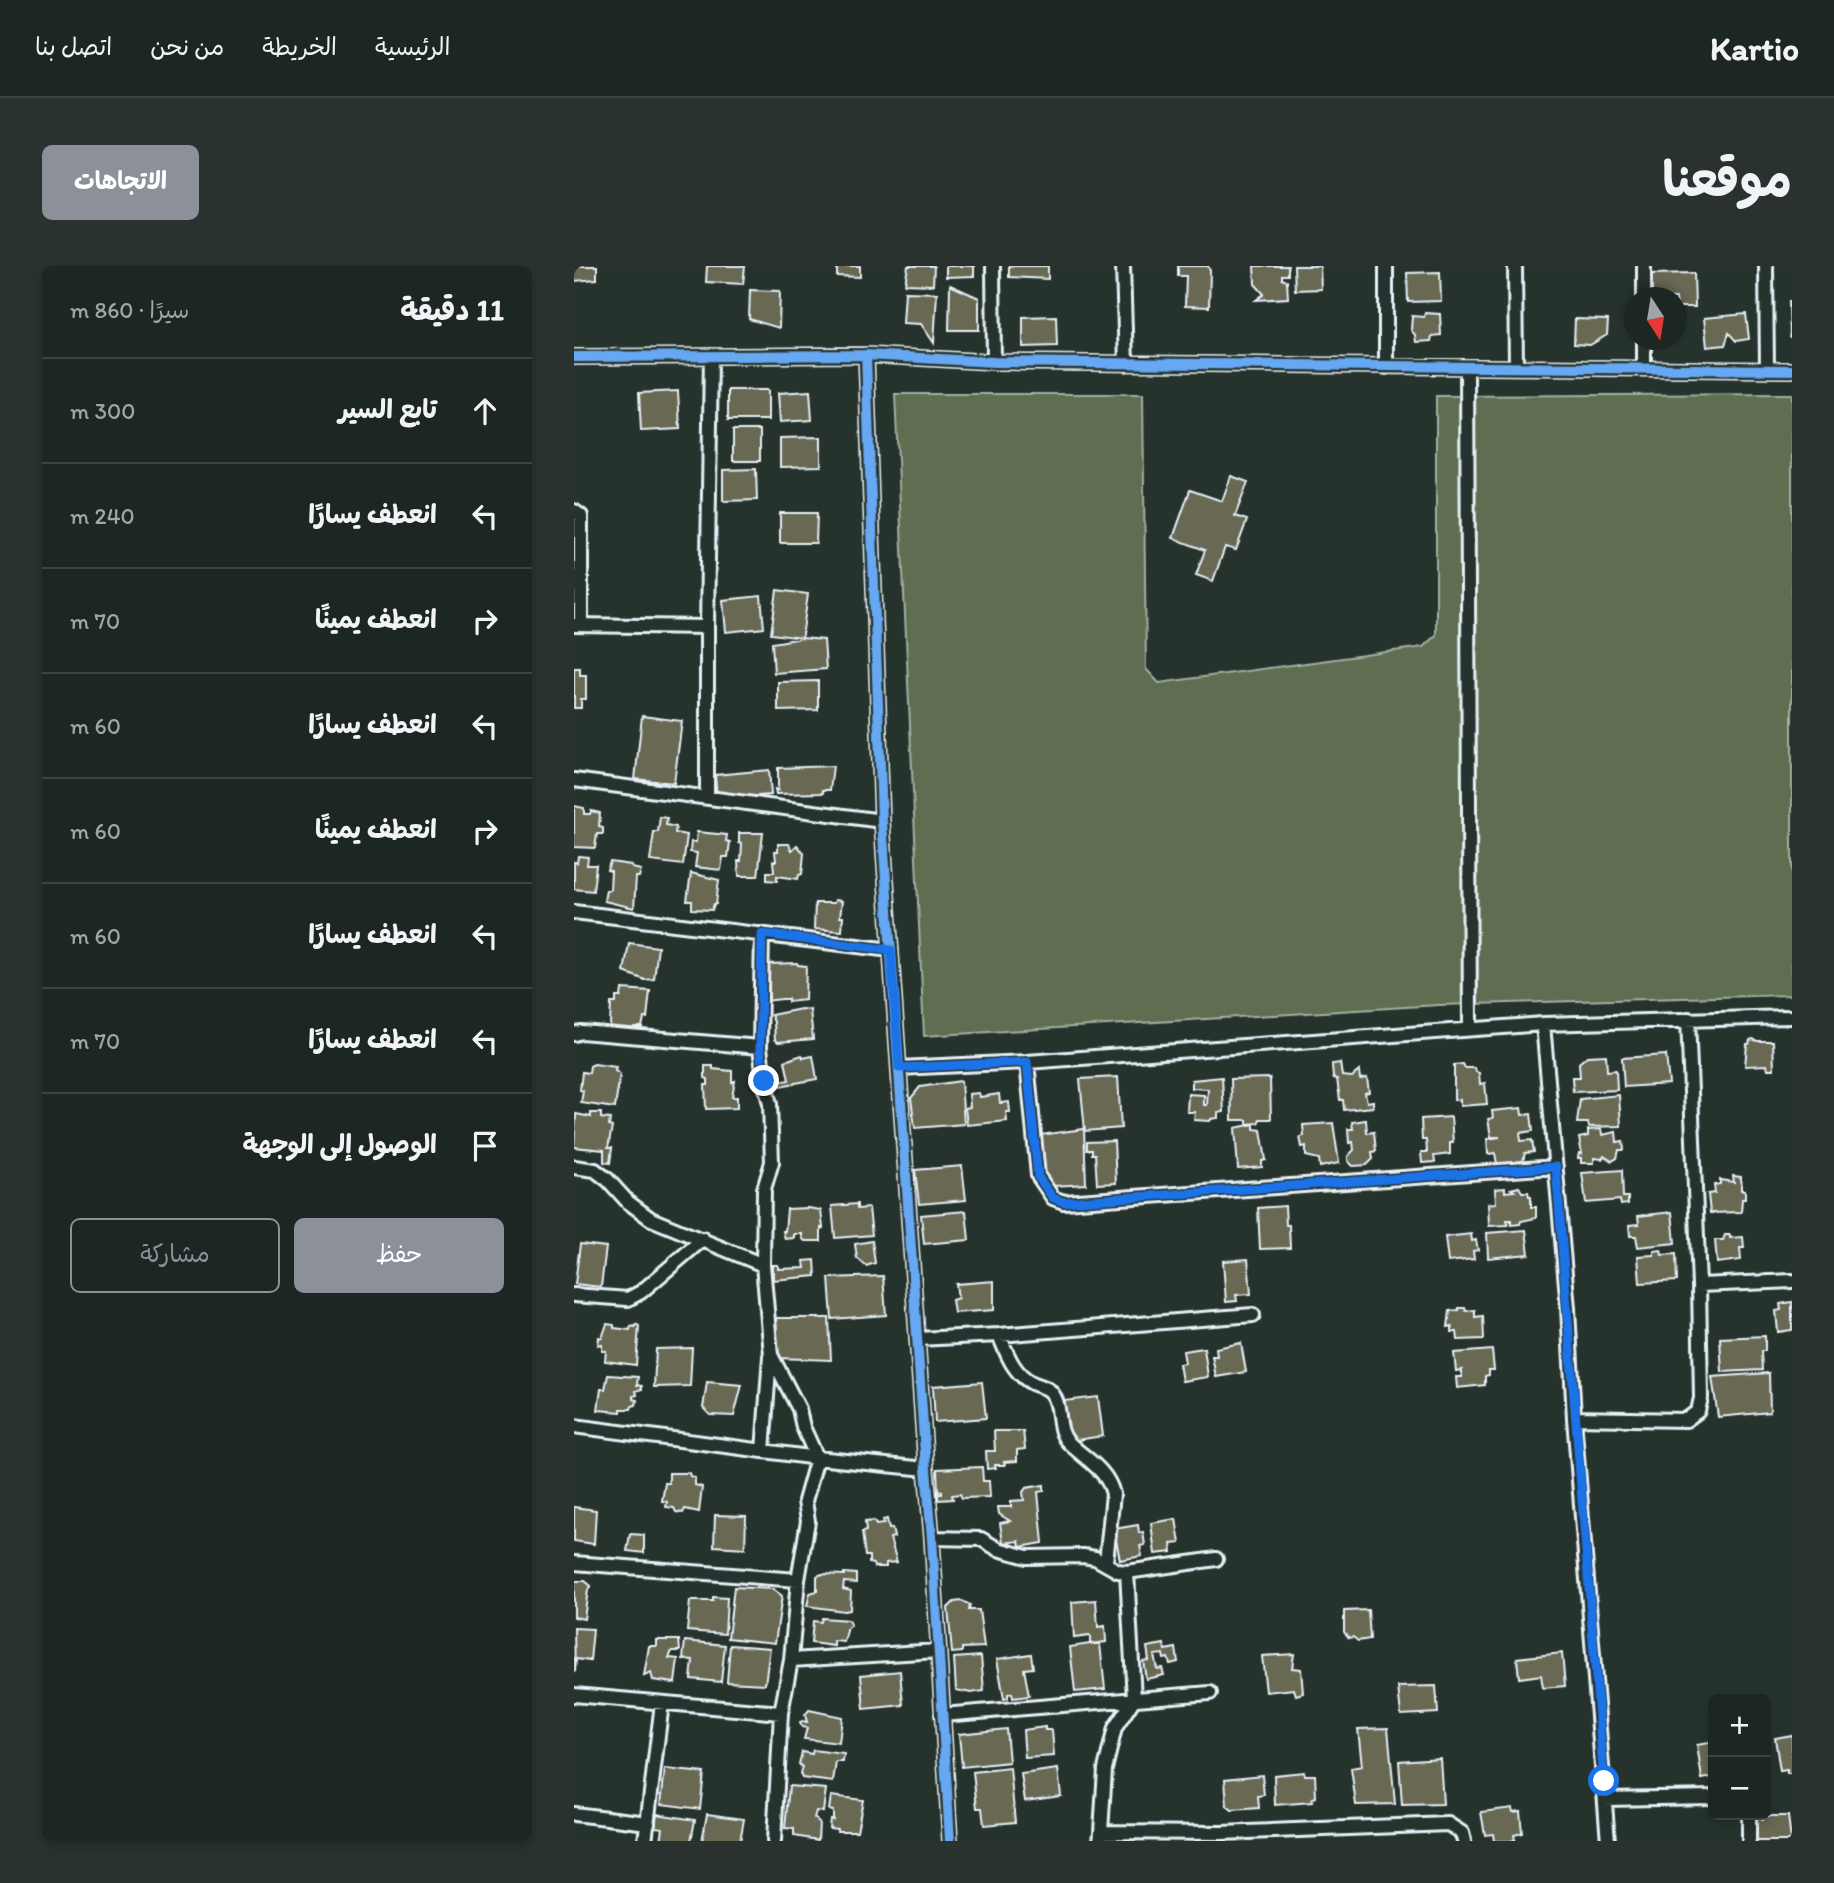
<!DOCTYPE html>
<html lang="ar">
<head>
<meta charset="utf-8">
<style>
  :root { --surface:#1c2622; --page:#29322f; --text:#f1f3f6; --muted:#a0a5a5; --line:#3a4340; --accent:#8c9099 }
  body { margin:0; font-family:Itim,"Playpen Sans Arabic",sans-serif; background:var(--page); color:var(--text); direction:rtl }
  .controls { position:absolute; right:21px; bottom:21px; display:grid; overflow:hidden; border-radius:10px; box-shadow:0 4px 10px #0003 }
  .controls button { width:63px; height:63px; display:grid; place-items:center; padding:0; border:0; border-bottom:2px solid var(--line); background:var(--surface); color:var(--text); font:35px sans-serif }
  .compass { position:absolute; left:1050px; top:21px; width:63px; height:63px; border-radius:50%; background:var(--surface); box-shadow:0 4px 10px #0003; rotate:168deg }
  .stop { position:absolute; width:21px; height:21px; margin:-16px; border:5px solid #1a73e8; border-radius:50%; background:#fff }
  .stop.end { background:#1a73e8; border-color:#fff; box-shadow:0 2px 7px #0008 }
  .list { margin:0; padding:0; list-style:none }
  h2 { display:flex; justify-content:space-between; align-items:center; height:91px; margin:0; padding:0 28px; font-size:30px }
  h2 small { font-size:23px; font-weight:400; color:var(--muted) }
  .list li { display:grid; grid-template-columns:46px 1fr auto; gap:21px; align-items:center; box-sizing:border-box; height:105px; padding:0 28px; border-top:2px solid var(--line) }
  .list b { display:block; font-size:26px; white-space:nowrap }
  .list em { font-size:23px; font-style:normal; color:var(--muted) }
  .actions { display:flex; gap:14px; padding:21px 28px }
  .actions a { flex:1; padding:16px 0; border:2px solid var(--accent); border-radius:10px; text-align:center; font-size:24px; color:var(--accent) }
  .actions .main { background:var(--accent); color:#fff }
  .icon { flex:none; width:38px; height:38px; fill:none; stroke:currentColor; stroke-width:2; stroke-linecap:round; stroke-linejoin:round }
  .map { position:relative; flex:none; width:1218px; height:1575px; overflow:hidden; direction:ltr; border-radius:10px }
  header { display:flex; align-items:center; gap:42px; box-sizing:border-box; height:98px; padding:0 35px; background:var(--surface); border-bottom:2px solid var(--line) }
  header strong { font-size:33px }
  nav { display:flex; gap:38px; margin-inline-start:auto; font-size:24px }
  .intro { display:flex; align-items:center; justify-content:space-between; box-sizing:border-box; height:168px; padding:0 42px }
  h1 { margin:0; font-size:49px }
  .button { padding:18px 32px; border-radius:10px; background:var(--accent); color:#fff; font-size:24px; font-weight:700 }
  main { display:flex; gap:42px; padding:0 42px }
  aside { flex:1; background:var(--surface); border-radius:10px; box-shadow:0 4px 10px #0003 }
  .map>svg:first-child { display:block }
  .green { fill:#5e6e51; stroke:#a3b0a4; stroke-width:2 }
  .building { fill:#696853; stroke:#e8f1f8; stroke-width:2 }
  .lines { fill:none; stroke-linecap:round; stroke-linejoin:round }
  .minor-casing { stroke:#e8f1f8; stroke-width:18 }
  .minor { stroke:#26332d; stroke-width:12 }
  .cycleway-casing { stroke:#26332d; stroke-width:15 }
  .cycleway { stroke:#66a8f1; stroke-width:10 }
  .route { stroke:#1a73e8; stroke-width:9 }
</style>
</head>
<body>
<header>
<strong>Kartio</strong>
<nav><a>الرئيسية</a><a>الخريطة</a><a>من نحن</a><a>اتصل بنا</a></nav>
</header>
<div class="intro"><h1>موقعنا</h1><a class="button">الاتجاهات</a></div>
<main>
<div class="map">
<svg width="1218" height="1575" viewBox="0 0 1218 1575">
  <rect width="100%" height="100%" fill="#26332d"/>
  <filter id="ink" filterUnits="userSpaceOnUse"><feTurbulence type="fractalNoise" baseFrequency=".0143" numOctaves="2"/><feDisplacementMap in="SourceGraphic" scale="14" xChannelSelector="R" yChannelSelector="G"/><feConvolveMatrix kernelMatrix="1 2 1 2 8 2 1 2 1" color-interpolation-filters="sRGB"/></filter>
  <g filter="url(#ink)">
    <path class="green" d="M321 128H569L572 403 585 417 849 381 862 369V130L1218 128V729L865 739 350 770Z"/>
    <path class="building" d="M0 0H23V13L0 15Z
      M133 0H171L169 18 132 16Z
      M255 0H286V11L263 10V1Z
      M334 0H360L359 19 331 18Z
      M372 0H400V10L372 11Z
      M435 0H474V13L435 11Z
      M604 0H634L636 5 635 41 611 40 612 10H604Z
      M680 0H714V9H708V13L713 15 714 32 682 34 690 28 681 18Z
      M720 0H746L747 23 721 24Z
      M866 6 867 35 834 36 833 7Z
      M1120 7 1121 41H1103L1102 32H1078L1077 8Z
      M376 19 405 32V64H375Z
      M176 24 206 25 205 62 175 53Z
      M331 26 363 27 360 77 347 58 329 57Z
      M1215 35H1218V71H1216Z
      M851 47 866 48 867 69 858 70 857 75 842 76 841 69 837 64 838 50 850 51Z
      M1172 48 1175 73 1162 75 1155 67 1151 79 1133 81 1130 52Z
      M482 50 483 80 449 81V51Z
      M1001 53 1034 54 1033 69 1016 79 1000 78Z
      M154 124H194V154H154Z
      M104 125 106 163 67 165 65 127Z
      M236 125 238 154 206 156 204 127Z
      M159 164H186V195H159Z
      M247 171V200L206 201V172Z
      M182 203 183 234 149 235V204Z
      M657 210 674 216 661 250 673 254 662 284 651 281 639 315 622 309 631 284 599 272 616 224 648 235Z
      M206 247H243L242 277H206Z
      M203 324 234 328 228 372 197 368Z
      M187 330 190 362 152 366 149 334Z
      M228 372 250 374 252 403 200 407 198 377Z
      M0 402H6V409H12V433H7V442H0Z
      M244 415V444L204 445V416Z
      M68 450 108 455 100 517 61 513Z
      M259 500 256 524H249V527L202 528 201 523 204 524V502Z
      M195 504 197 529 145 533 143 531 141 509Z
      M0 540 10 542V548H16L17 545 26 547 25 561 29 562V568H23L21 582 0 581Z
      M86 551 93 552 92 559 102 561 101 567 113 569 109 599 76 595 80 566H84Z
      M123 566 153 569 152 575 156 576 154 591H149L147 604 121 601 123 587 116 586 117 576H122Z
      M165 567H189L184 610H165L164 595H167L168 578 165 577Z
      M204 578H215L218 584 223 579 230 587 228 608 225 609 224 613 203 610V615L193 614V606H200L199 595H202L201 585H204Z
      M4 590 14 591 13 599H22L19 625 0 623V596L3 597Z
      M36 596 57 599 58 602 67 604 65 611H62L60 642 30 635 32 624H36L37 605 33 604Z
      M117 607 145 614 142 638H140L138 644 118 643V635H113Z
      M261 634 268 635 266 651H269L268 665 240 663 241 637H260Z
      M55 677 84 681 80 713 71 714 50 706Z
      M223 697 224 699 232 700 231 734 214 736V733H208L191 735V731H195L192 713 195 712 193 704 195 703V698Z
      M48 723 76 725 73 752H70L68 761H60L58 765 39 764 36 759 37 737H42V731H47Z
      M227 743 236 744 239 773 204 776 201 773 200 756 197 749Z
      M1179 773 1183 775H1199L1200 803H1194L1193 799 1171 800 1173 778H1175L1176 774Z
      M228 789 229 792 239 790 243 813 200 821 199 817 215 814 211 795Z
      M1032 789 1033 805 1042 804 1043 824 999 826 998 811H1006L1005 797 1013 790Z
      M1092 789 1095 818 1050 821 1048 792Z
      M766 797 768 810 778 811 785 805 786 813 793 812 795 826 791 827 793 836 799 835V841L770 844 769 834H766L763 813 759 812 758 798Z
      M20 798 42 801 41 805 46 808 41 842 7 837 9 825 6 824 8 806 15 807 16 800Z
      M889 798 891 802H901L902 806 905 807 906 818 911 817 913 838 886 840V833L880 834V799Z
      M131 800H139V803L158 805V816L161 815 158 831H163V842L132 843 131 819H134V813L131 812Z
      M544 811 547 862 511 865 506 813Z
      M648 811 650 846 644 847V852L637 853 636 855 620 854 621 846H613L614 828 630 829V839H633L634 823 618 822V814Z
      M696 812 697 853H686L684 857 673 858V854H658L657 813Z
      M387 815 390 858 341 862 337 832 346 821Z
      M405 827 406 831 425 828 426 837 435 836 436 846H432L433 855 393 859 391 842 396 841 395 828Z
      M1045 829 1047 860 1015 861 1014 857H1003L1006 833Z
      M947 842 948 849 957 848 959 865 946 867 947 875 958 874 960 886 951 887 949 895 923 898 921 887 914 888 913 873 926 871H917L914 853 919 852 918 845Z
      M17 847H27V852L36 853 35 860 38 861 34 882H38L36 897 30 896V884L0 881 2 848 17 851Z
      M877 851 879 877H876V888L860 890 861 896 848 897 847 886H853L852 874H848L847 853Z
      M792 854 793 867 800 866 802 885 798 886 799 893 793 899 779 900 774 895V890L780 884 779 876 775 877 774 863H779L778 856Z
      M759 857 765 897 746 901 745 893 732 890V880L728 881 726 871 730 870 729 859Z
      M680 858V863L687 864 692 894 688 895V901L664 903 661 862Z
      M510 863 512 918 479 920 471 914 466 869Z
      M1027 863 1028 869 1042 866 1043 876 1049 875 1050 884H1045L1043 892 1038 895 1030 890 1028 893 1020 892V897H1007V892H1004L1005 887 1008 888 1005 872 1014 870V864Z
      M540 875 542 917 523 918 521 888H518V884H513V876Z
      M388 900 392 934 345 938 341 904Z
      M1048 904 1049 931H1054V938L1047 939 1046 934 1012 937 1008 907Z
      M1159 910 1167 911V924H1171V933H1168L1167 946 1136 947 1134 928 1141 927 1140 919 1146 918V914L1160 916Z
      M945 921 948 926H954L955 930H957V941H962V952L947 955 946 958 937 959V954H933L934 959 915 960 914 938 922 937 921 923 931 922V926L940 925 937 923Z
      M283 938V943L295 942 298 969 261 972 258 940Z
      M711 940 712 959H715L716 982 686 983 684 942Z
      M234 942 247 944 249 962H247V975H231L228 972V968H220V972L211 973 209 965H211L213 943Z
      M392 945 395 974 350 978 347 949Z
      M1098 946 1101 977 1064 981 1062 970H1056L1055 959 1065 958 1064 950Z
      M952 964 955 988 914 992 913 967Z
      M897 968 898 975 902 974 904 984 899 985 900 993 874 996 871 971Z
      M1151 969H1156V972L1169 971 1170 982H1166L1167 994 1143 997 1141 974H1149Z
      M298 975 301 997 292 1000 283 992 281 978Z
      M6 978 32 981 27 1021 1 1018Z
      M1087 984 1088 989 1102 988 1103 1015 1066 1017 1064 990 1080 989V985Z
      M674 993 677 1028 662 1029 663 1035 652 1036 649 995Z
      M241 994 242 1010 199 1014V999H204V1003L231 1002 230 995Z
      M309 1010 312 1049 258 1053 255 1012Z
      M420 1015V1044L380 1047 378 1034 384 1032 382 1018Z
      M1218 1036V1064L1204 1066 1202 1045 1207 1044 1206 1038Z
      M885 1042H891L892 1045 901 1044V1051L909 1050 910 1073 884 1074 883 1066H878V1060L874 1061 876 1045 885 1044Z
      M202 1052H255L257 1094 204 1092Z
      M33 1058 40 1059V1062L56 1064 57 1060 61 1061 62 1058 65 1060 62 1099 31 1095 32 1085H28V1079H24L25 1071 28 1072Z
      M1191 1070V1085H1187L1188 1104 1148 1106 1146 1072Z
      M667 1077 672 1106 642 1111 638 1090H643L642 1082Z
      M118 1082 116 1120 80 1121 82 1083Z
      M630 1082 634 1111 608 1115 605 1098 611 1097 609 1085Z
      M918 1084 920 1104H915V1109L911 1110V1119L883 1122 882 1111H888V1104L882 1105 880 1087Z
      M1195 1107 1196 1146 1144 1151 1138 1111Z
      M34 1109 64 1111 63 1119 68 1120V1123L62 1125 63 1129 59 1130V1133L63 1134 62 1139 58 1140 57 1143H47V1146L24 1144 27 1123H31Z
      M133 1116 168 1119 160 1150 136 1149 129 1142Z
      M408 1116 412 1152 361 1156 359 1120Z
      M524 1131 529 1170 496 1175 490 1135Z
      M420 1165H449L451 1183 443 1184V1195L430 1196 431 1199H421L422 1202 413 1203 412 1185H421Z
      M408 1201 409 1215H415L416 1231 388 1232 386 1228 378 1229 379 1233 364 1234V1228H368V1225L364 1226 363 1203Z
      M95 1207H115L116 1210 121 1212V1219L128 1221 125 1246 111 1243 109 1247 102 1246 100 1242 92 1241 93 1236 88 1235 91 1217H95Z
      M470 1219V1225L464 1226 469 1277 446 1281 445 1275 429 1277 426 1257 436 1255 425 1248 424 1241H437V1235L450 1234 449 1226 452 1222Z
      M0 1241 22 1244 20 1278 0 1275Z
      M141 1249 172 1250 171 1282 140 1280Z
      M313 1253 315 1263 318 1262 320 1271 316 1272 323 1296 312 1297V1301H300L299 1298 295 1297V1290H291L288 1266 292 1265 291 1256 300 1255 302 1259 310 1258 309 1254Z
      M602 1253 606 1277 597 1278 598 1286 581 1288 577 1257Z
      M564 1259 565 1267 569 1266 571 1279 566 1280 568 1290 546 1294 540 1263Z
      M56 1268 70 1269V1287L53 1285Z
      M270 1307 282 1308V1317L270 1316 269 1323 277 1325 276 1344 270 1345 233 1340 236 1327 243 1325V1310L248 1308 270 1309Z
      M0 1315H11L17 1320 14 1324 10 1353 0 1351Z
      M160 1321 199 1323 208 1330 201 1377 154 1372Z
      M139 1331 153 1332 151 1368 113 1365 116 1335H139Z
      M522 1334 524 1361 531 1360 532 1376 516 1378V1370L500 1372 498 1336Z
      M388 1335 396 1339 395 1344H405L410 1381 388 1382V1386L378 1387 374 1342 380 1336Z
      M794 1344 796 1373 784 1375 779 1371 775 1372 770 1366V1345Z
      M248 1352 274 1354 277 1360 274 1361 270 1376 260 1375V1380L237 1377 239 1355 247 1356Z
      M0 1362 19 1363 16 1395 2 1393 1 1406Z
      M83 1374H105L106 1385H98L95 1392 104 1393 101 1417 79 1414 77 1407 70 1410 75 1380H83Z
      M111 1375 151 1379 147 1416 117 1413 119 1394 109 1393Z
      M516 1378H526L531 1423 501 1426 496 1381Z
      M590 1378 591 1384 602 1382 604 1396 596 1398 594 1392 590 1393 589 1388 580 1389 583 1403 588 1402 590 1409 572 1413 569 1395 575 1394 573 1381Z
      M156 1379 196 1382 191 1418 153 1416Z
      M988 1387 991 1420 969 1422 967 1409 945 1412 943 1392Z
      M457 1388 459 1402 450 1403 455 1430 439 1432 438 1427 434 1428V1432L430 1433 423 1393Z
      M720 1388 718 1402 727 1403 729 1427 722 1429 720 1423 692 1426 688 1390Z
      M407 1390 410 1425 397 1427 382 1424 380 1392Z
      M326 1405 329 1439 290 1443 287 1409Z
      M862 1420 864 1447 827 1449 824 1421Z
      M235 1444 268 1451 265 1477 230 1473 233 1462 228 1461 226 1457 228 1455 233 1456 231 1449Z
      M471 1461V1464H478L480 1490 451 1492 449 1464Z
      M814 1462 821 1538 782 1539 777 1502 788 1500 784 1463Z
      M432 1463 435 1496 388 1501 385 1468Z
      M1218 1469V1508H1213V1504L1206 1505 1201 1472Z
      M1139 1476V1511L1128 1513 1123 1479Z
      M239 1484 270 1488 269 1496H262L259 1516 228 1512 226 1507 228 1501 225 1498 228 1486 238 1488Z
      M866 1492 869 1538 828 1539 825 1495Z
      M436 1502 441 1556 410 1559 408 1542H403L399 1506Z
      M91 1503 130 1507 126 1543 87 1538Z
      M484 1503 487 1530 451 1535 447 1508Z
      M730 1506 731 1509H741L742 1531 739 1532 738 1536 701 1539 700 1509Z
      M688 1509 690 1529 684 1530 685 1542 658 1544 653 1540 651 1513Z
      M215 1520 252 1523 249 1546 242 1545 240 1552 245 1556 244 1574 220 1570V1563L211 1562Z
      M257 1530 289 1534 283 1565H263V1563L255 1562 256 1553 259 1554V1545L255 1544Z
      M938 1542 939 1546 946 1545 948 1567 940 1569 941 1574 935 1575H920L919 1568 911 1569 907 1546Z
      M83 1548 121 1554 117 1575H87L89 1562 81 1561Z
      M133 1548 170 1553 166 1575H128Z
      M1191 1550H1214L1217 1575H1183V1572H1180V1557L1185 1551 1188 1554Z"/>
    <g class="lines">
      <g class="minor-casing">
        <path id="minor" d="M419 0 420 96
          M549 0 552 98
          M941 0 942 101
          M1192 0 1193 103
          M1070 32V0
          M292 89 308 555 352 1203 358 1272 376 1575
          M0 91 292 89 420 96 1218 104
          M812 101V0
          M893 101 896 763
          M1070 102V74
          M0 245 7 250V359
          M0 359 133 361
          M0 514 308 555
          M133 531V361L137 90
          M0 646 317 684
          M188 668 186 781 190 815 196 838 198 896 190 923 189 999 197 1089 225 1143 229 1161 243 1192 231 1235 234 1255 224 1314 217 1394 207 1447 200 1575
          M969 758 994 1042 1000 1152 1034 1575
          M0 768 7 766 186 781
          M453 796 464 910 479 932 490 936 982 901
          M325 802 453 796 969 758 1218 751
          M0 901 21 904 34 914 54 936 77 953 189 999
          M1125 1019 1218 1015
          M0 1029 54 1033 67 1026 129 973
          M425 1069C433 1088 439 1107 458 1117 464 1120 473 1121 477 1126 489 1139 481 1163 494 1176 511 1193 533 1203 539 1228L532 1296
          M343 1073 425 1069 679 1049
          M1000 1152 1112 1154 1124 1145 1127 1132 1125 1019 1114 753
          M0 1160 243 1192 352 1203
          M189 1185 196 1090
          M358 1272 407 1273 424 1283 453 1291 509 1290 521 1292 544 1305 553 1306 642 1293
          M0 1297 224 1314
          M217 1394 364 1385
          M0 1429 207 1447
          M368 1449 636 1427
          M1031 1533 1139 1531
          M0 1548 74 1557
          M1175 1549V1575
          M527 1566 531 1503 541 1462 560 1433 553 1306
          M71 1575 88 1437
          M526 1575 527 1566 647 1567 874 1558 888 1567 890 1575"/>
      </g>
      <use href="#minor" class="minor"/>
      <g class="cycleway-casing">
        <path id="cycleway" d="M292 89 308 555 352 1203 358 1272 376 1575
          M0 91 292 89 420 96 1218 104"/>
      </g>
      <use href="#cycleway" class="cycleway"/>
    </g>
  </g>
  <g class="lines" filter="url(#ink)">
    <path class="route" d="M190 815 186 781 188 668 317 684 325 802 453 796 464 911 479 932 490 936 982 901 1030 1515"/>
  </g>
</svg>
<div class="controls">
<button>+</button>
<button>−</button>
</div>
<svg class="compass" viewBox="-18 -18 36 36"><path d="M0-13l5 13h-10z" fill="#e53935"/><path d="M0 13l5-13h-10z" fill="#a0a5a5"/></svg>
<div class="stop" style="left:1030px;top:1515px"></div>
<div class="stop end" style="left:190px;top:815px"></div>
</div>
<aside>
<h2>11 دقيقة<small>سيرًا · 860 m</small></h2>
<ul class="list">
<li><svg class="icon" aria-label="ahead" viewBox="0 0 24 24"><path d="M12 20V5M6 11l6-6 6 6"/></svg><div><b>تابع السير</b></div><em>300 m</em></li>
<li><svg class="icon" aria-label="left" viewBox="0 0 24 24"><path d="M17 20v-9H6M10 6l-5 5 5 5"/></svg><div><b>انعطف يسارًا</b></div><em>240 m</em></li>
<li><svg class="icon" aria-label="right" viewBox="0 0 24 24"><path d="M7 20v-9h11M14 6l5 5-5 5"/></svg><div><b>انعطف يمينًا</b></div><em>70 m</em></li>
<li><svg class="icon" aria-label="left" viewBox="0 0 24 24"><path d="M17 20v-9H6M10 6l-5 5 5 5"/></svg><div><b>انعطف يسارًا</b></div><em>60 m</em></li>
<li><svg class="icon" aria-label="right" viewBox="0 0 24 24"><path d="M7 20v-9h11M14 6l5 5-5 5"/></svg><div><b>انعطف يمينًا</b></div><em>60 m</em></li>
<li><svg class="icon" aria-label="left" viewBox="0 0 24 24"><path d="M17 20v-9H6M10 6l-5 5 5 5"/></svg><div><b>انعطف يسارًا</b></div><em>60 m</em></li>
<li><svg class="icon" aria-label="left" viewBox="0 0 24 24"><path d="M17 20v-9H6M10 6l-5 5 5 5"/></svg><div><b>انعطف يسارًا</b></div><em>70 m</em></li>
<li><svg class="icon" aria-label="arrive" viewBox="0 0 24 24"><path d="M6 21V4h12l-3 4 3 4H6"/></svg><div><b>الوصول إلى الوجهة</b></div></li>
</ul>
<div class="actions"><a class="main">حفظ</a><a>مشاركة</a></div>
</aside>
</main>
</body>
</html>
